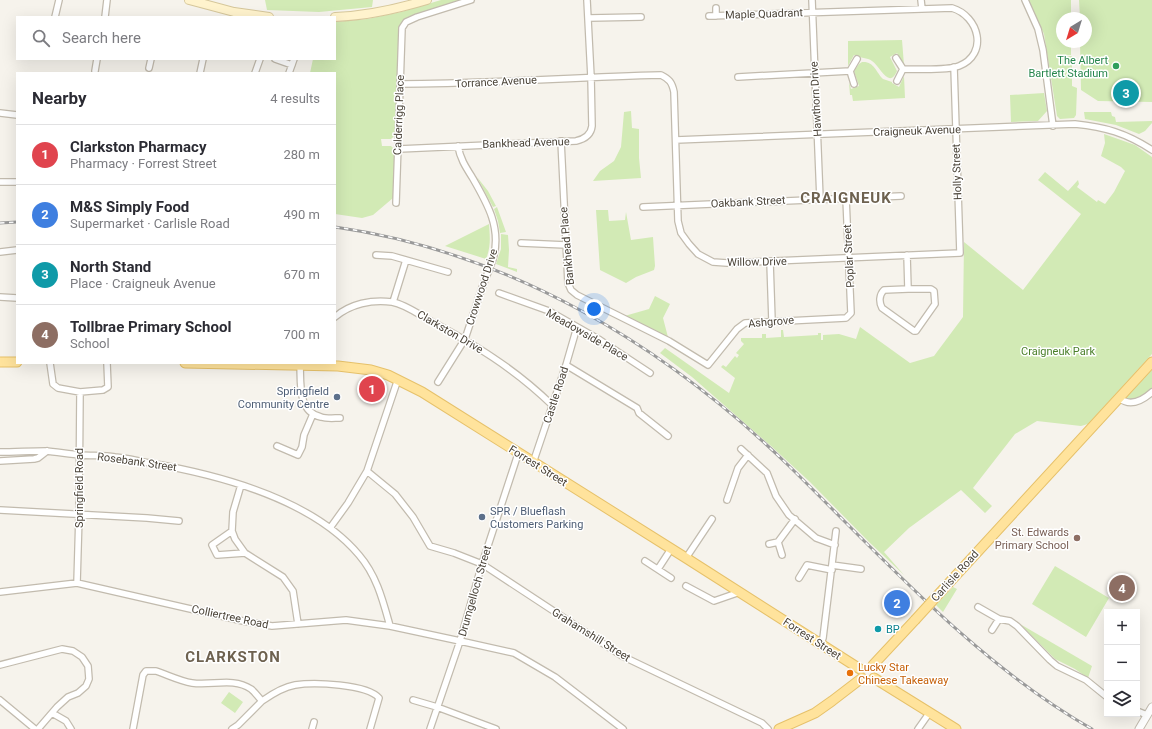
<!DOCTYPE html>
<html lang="en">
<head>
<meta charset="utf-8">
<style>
  :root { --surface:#fff; --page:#f2f2f3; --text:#2b2b33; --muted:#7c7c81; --line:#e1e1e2; --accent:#fc3f1d }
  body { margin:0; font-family:Roboto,sans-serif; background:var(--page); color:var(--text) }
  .controls { position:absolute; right:12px; bottom:12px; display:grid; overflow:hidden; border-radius:0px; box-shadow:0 4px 16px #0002 }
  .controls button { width:36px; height:36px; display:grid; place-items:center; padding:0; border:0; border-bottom:1px solid var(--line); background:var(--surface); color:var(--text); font:20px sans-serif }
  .compass { position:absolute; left:1056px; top:12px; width:36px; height:36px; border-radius:50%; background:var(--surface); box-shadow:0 4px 16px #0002; rotate:218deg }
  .you { position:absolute; left:594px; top:309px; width:14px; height:14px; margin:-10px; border:3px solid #fff; border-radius:50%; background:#1a73e8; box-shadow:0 0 0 6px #1a73e833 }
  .badge { display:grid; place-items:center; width:26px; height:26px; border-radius:50%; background:var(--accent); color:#fff; font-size:13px; font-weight:700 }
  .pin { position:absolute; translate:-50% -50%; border:2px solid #fff; box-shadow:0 1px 4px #0006 }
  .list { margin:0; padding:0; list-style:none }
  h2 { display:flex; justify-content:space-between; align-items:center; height:52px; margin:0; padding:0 16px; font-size:17px }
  h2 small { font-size:13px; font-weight:400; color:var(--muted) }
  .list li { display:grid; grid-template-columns:26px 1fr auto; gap:12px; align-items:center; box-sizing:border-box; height:60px; padding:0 16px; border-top:1px solid var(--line) }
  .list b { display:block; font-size:15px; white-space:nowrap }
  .list p { margin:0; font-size:13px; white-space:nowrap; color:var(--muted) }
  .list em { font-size:13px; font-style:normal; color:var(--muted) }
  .icon { flex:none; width:22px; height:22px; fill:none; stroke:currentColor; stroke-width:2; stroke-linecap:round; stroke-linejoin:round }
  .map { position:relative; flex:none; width:1152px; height:729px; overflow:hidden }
  .search { position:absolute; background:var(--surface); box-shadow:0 4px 16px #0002; left:16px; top:16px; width:320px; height:44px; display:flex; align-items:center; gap:10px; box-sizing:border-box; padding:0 14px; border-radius:0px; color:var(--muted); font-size:15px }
  .panel { position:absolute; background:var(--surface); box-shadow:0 4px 16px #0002; left:16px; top:72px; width:320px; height:292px; border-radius:0px }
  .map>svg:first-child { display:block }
  .green { fill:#d2eab5 }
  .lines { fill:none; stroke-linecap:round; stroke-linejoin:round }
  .minor-casing { stroke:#c2bbae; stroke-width:8 }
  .tertiary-casing { stroke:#c2bbae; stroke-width:9 }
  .secondary-casing { stroke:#d6c79b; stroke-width:10 }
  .primary-casing { stroke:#e6c16a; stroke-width:11 }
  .minor { stroke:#fff; stroke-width:5.5 }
  .tertiary { stroke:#fff; stroke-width:7 }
  .secondary { stroke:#fff3cd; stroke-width:8 }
  .primary { stroke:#ffe39c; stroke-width:9 }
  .rail-casing { stroke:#9a9a9a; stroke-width:3 }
  .rail { stroke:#fff; stroke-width:1.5; stroke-dasharray:4.5; stroke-linecap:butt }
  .minor-bridge-casing { stroke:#c2bbae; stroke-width:8; stroke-linecap:butt }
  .primary-bridge-casing { stroke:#e6c16a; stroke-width:11; stroke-linecap:butt }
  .minor-bridge { stroke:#fff; stroke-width:5.5 }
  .primary-bridge { stroke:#ffe39c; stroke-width:9 }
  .leisure-dot { fill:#2e9e5b; stroke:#fff; stroke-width:1.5 }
  .service-dot { fill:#5c6f8a; stroke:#fff; stroke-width:1.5 }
  .education-dot { fill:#8d6e63; stroke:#fff; stroke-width:1.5 }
  .culture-dot { fill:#0f9aa8; stroke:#fff; stroke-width:1.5 }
  .food-dot { fill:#e8710a; stroke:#fff; stroke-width:1.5 }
  .labels { text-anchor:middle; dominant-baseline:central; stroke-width:3; stroke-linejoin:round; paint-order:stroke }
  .street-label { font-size:11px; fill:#4b4439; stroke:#fff }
  .leisure-label { font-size:11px; fill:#27864d; stroke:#fff; text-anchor:end }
  .park-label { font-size:11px; fill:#4a7f2a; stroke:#fff }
  .service-label { font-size:11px; fill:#4e5e75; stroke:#fff; text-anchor:end }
  .education-label { font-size:11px; fill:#785e54; stroke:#fff; text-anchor:end }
  .culture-label { font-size:11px; fill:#0d838f; stroke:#fff; text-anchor:start }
  .food-label { font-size:11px; fill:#c56008; stroke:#fff; text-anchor:start }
  .district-label { font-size:15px; font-weight:bold; letter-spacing:1px; fill:#6e6250; stroke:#fff }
</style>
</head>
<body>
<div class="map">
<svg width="1152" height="729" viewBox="0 0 1152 729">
  <rect width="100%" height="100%" fill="#f6f3ec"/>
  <path class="green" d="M265 0H373L372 7 319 12 267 10Z
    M441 0H463C447 5 409 13 400 25L396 134 391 139H381L382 146H391L395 150 393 198 373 215 362 218 335 214V73H310L313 59H335V22L367 19 401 12Z
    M1028 0H1071V18H1062V24L1056 25H1062V42H1071V55H1056V56H1072V86L1077 88 1076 115 1074 118 1060 119 1057 116 1044 34Z
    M1079 0H1152V102L1098 101 1081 90 1080 42H1086V18H1080Z
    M902 40 904 65 897 53 890 57 897 71C889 90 880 66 872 61 867 57 861 59 854 55L848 66V41Z
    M862 62C874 61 876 72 883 79L892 82V83L899 87 904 76 905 98 853 101 852 95H850L849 82 851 89 859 86 854 71 859 64Z
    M1044 93 1047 111 1038 121 1011 122 1010 95Z
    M631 111 632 128 639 129V158L641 178 593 181 600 171 614 161 621 147 624 112Z
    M1084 112H1111L1112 116 1115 117 1116 122 1152 121V123L1145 131 1139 134 1116 125 1085 119Z
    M1104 134 1135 145 1152 157V354L1088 424 1081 426 1037 421 1015 434 973 488 992 506 985 513 961 490 909 528 884 552 904 575 869 542 810 482 771 446 692 377 660 353 665 348 729 393 735 378 721 367 723 365 726 367 735 356 737 358 739 355 736 353 744 344 741 341V338H762V334H766V338L781 337V330H783L784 337 818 335V333H821V340H823V335L839 334 856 339 860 327 910 363 934 356 963 317 964 242 1023 290 1081 214 1038 180 1045 172 1068 191 1078 180 1079 184 1077 187 1097 202 1098 200 1105 204 1114 192 1125 171 1121 167 1101 156 1105 143Z
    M477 177 488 191 496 206 493 207Z
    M497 207 506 232 500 233 498 221 494 209Z
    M596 210H608L609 221 625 220 626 212 631 240 653 237 655 266 654 270 636 277 626 283 600 270Z
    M489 224C490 237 491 247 486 259L445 246Z
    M501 234 508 235 509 250 508 267 517 269V272L496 264 501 249Z
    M655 296 670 304 663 318 669 341 621 317 649 309Z
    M1152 370V390C1141 397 1137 400 1124 400Z
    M1055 566 1109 598 1086 637 1032 604Z
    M953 587 957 589 943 612 936 605Z
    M1020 624 1092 666 1088 678 1075 669 1055 659Z
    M229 692 243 702 235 713 221 703Z"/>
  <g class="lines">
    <g class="minor-casing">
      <path id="minor" d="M812 0 820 199
        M921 0 922 9
        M1025 0 1038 29 1043 50 1053 126
        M716 8V16
        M709 16 952 8C979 16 989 54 959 66 946 71 918 69 903 69L897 81
        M55 17 59 0
        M105 17 107 0
        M589 18 641 17
        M896 58 903 69
        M275 59 292 65
        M149 68 151 59
        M95 71 97 59
        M850 71 854 84
        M200 73 203 59
        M255 73 260 59
        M289 73 294 59
        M738 77 850 71 857 59
        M400 84C487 84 574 77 661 75 669 79 672 82 674 92L678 221 681 233 689 244 698 254 713 262 727 263 960 253 954 67
        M0 113 17 115
        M676 140 1075 124C1105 127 1126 133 1152 150
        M561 141 568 283 571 290 577 295 669 341 708 365 737 329 745 323 846 318 851 313 846 198
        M458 146C460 158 465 166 472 177 487 203 502 228 493 259
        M399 149 576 141C585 139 591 135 592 126L591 77 587 0
        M0 182H17
        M396 203 402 28 406 22 417 17 471 0
        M643 207 901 196
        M521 243 566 245
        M0 252 17 250
        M376 255 392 256 448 272
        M907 255 908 289
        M770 262 772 321
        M908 289H931L934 291 935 304 916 331H914L882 308C879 302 879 295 884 290Z
        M499 293 549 311 600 340 650 373
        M0 297 17 298
        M393 302 406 260
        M335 317C350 304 372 299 392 302 404 304 417 313 427 319 474 344 514 368 552 405
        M50 363 53 384 58 388 80 392 103 390 108 387 107 363
        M300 363C301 382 297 412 321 417 327 419 334 418 340 418
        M566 365 637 408 639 413 668 436
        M438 382 465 339 482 288
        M1119 398C1130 407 1142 401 1152 392
        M277 446 298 455 302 447 304 435 313 414
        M741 449 767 473 776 496 789 515 816 538 835 545
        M0 452C15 452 30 451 45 451 57 452 69 454 81 455 92 456 104 455 115 457 127 458 138 461 150 463 220 475 312 499 359 555 377 576 383 601 390 626
        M0 461 34 459 38 458 47 451
        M533 463 566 365 577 327
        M367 471 395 494 413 517 430 546 454 553 482 564 622 656 762 723 768 729
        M241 485 233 512 232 531 235 539 245 553 283 577 293 591 298 624
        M727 500 738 468 748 455
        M0 510 147 518 179 521
        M330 528 348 503 367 471 398 379
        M232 531 212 545 217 555 245 553
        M778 542 782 555
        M769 544 778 542 795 519
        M686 558 712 519
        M645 561 671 578
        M832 565 861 569
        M658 569 671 549
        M799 578 807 565 832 570
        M77 583 79 515 80 392
        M686 586 714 601 740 592
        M0 592 77 583 243 621 272 626 346 620 390 626 460 641 514 653 555 677 623 729
        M978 607 999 619 1010 621 1017 626 1050 660 1057 666 1086 680 1107 697
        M992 630 999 619
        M821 644 823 638 836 531
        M0 665 62 649 73 651 82 657 88 666 89 679 86 686 78 693 68 697 57 707 38 729
        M0 700 35 729
        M413 700 437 707 496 729
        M262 701C272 694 283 687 295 685 314 682 367 684 379 698L370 729
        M1137 711 1147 715
        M52 713 66 721 71 729
        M133 729 143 675 146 671H156C168 675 180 681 192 683 212 686 233 677 251 689 255 692 258 697 262 701L238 725 232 729
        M312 729 314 722
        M430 729 460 641 482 564 518 454
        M918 729 930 712"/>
    </g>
    <g class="tertiary-casing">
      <path id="tertiary" d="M1139 729 1152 707"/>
    </g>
    <g class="secondary-casing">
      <path id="secondary" d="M189 0 234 12 269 17
        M335 17C366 16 397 9 427 0"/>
    </g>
    <g class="primary-casing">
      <path id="primary" d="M0 362H17
        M185 363 338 366 371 370 388 375 422 392 686 558 860 669
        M936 597 1152 362
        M873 665 915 620
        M874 678 956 729
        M779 729 815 713 832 701 862 678"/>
    </g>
    <use href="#minor" class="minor"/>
    <use href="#tertiary" class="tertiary"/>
    <use href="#secondary" class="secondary"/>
    <use href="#primary" class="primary"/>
    <g class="rail-casing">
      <path id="rail" d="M0 223 17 222
        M335 227C509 252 663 344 788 465 883 558 976 663 1092 729"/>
    </g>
    <use href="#rail" class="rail"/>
    <g class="minor-bridge-casing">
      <path id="minor-bridge" d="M482 288 493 259"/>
    </g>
    <g class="primary-bridge-casing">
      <path id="primary-bridge" d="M915 620 936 597"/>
    </g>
    <use href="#minor-bridge" class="minor-bridge"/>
    <use href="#primary-bridge" class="primary-bridge"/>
  </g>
  <circle class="leisure-dot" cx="1116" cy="66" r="4"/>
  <g class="service-dot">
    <circle cx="337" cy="397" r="4"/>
    <circle cx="482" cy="517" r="4"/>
  </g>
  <circle class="education-dot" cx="1077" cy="538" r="4"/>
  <circle class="culture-dot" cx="878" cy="629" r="4"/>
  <circle class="food-dot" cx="850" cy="673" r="4"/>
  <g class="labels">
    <g class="street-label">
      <text transform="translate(764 14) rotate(-2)">Maple Quadrant</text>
      <text transform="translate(496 82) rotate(-3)">Torrance Avenue</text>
      <text transform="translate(816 99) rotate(-93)">Hawthorn Drive</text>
      <text transform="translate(399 115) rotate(-88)">Calderrigg Place</text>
      <text transform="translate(917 131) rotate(-2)">Craigneuk Avenue</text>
      <text transform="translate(526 143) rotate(-2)">Bankhead Avenue</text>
      <text transform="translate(957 172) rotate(-92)">Holly Street</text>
      <text transform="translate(748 202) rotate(-3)">Oakbank Street</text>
      <text transform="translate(567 246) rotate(-95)">Bankhead Place</text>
      <text transform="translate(849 256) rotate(-93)">Poplar Street</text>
      <text transform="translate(757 262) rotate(-1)">Willow Drive</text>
      <text transform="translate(482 287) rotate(-72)">Crowwood Drive</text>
      <text transform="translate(771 322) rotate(-5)">Ashgrove</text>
      <text transform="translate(450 332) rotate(30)">Clarkston Drive</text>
      <text transform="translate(587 335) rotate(30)">Meadowside Place</text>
      <text transform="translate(556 395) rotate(-72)">Castle Road</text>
      <text transform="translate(137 462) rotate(8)">Rosebank Street</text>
      <text transform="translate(538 466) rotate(32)">Forrest Street</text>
      <text transform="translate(79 488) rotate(-90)">Springfield Road</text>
      <text transform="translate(955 576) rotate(-48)">Carlisle Road</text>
      <text transform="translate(475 591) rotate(-74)">Drumgelloch Street</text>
      <text transform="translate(230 617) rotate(12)">Colliertree Road</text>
      <text transform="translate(591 635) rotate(32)">Grahamshill Street</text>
      <text transform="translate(812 639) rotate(33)">Forrest Street</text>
    </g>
    <g class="leisure-label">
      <text x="1108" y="60">The Albert<tspan x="1108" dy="13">Bartlett Stadium</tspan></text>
    </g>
    <g class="park-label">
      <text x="1058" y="351">Craigneuk Park</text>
    </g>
    <g class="service-label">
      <text x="329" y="391">Springfield<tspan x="329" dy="13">Community Centre</tspan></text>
      <text x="490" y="511" text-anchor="start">SPR / Blueflash<tspan x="490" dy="13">Customers Parking</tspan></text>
    </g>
    <g class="education-label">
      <text x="1069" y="532">St. Edwards<tspan x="1069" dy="13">Primary School</tspan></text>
    </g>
    <g class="culture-label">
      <text x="886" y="629">BP</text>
    </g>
    <g class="food-label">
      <text x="858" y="667">Lucky Star<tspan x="858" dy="13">Chinese Takeaway</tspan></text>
    </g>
    <g class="district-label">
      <text x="846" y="198">CRAIGNEUK</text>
      <text x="233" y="657">CLARKSTON</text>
    </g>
  </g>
</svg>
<div class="controls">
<button>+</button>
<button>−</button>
<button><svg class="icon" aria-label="layers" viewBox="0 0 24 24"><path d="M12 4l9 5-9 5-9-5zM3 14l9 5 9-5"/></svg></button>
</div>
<svg class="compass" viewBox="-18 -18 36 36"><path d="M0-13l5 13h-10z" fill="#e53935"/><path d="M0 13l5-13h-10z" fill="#7c7c81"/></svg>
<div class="you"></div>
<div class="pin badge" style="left:372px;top:389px;background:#e0444e">1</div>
<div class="pin badge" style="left:897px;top:603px;background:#3f7fe0">2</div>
<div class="pin badge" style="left:1126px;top:93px;background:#0f9aa8">3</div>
<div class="pin badge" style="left:1122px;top:588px;background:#8d6e63">4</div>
<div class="search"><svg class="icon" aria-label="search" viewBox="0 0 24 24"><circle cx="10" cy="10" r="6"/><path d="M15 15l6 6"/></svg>Search here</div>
<section class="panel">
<h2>Nearby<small>4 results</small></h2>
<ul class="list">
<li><span class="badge" style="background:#e0444e">1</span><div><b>Clarkston Pharmacy</b><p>Pharmacy · Forrest Street</p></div><em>280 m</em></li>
<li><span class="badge" style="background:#3f7fe0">2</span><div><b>M&amp;S Simply Food</b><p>Supermarket · Carlisle Road</p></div><em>490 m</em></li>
<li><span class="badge" style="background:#0f9aa8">3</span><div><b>North Stand</b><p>Place · Craigneuk Avenue</p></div><em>670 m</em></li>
<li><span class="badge" style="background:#8d6e63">4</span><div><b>Tollbrae Primary School</b><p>School</p></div><em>700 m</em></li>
</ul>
</section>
</div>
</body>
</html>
